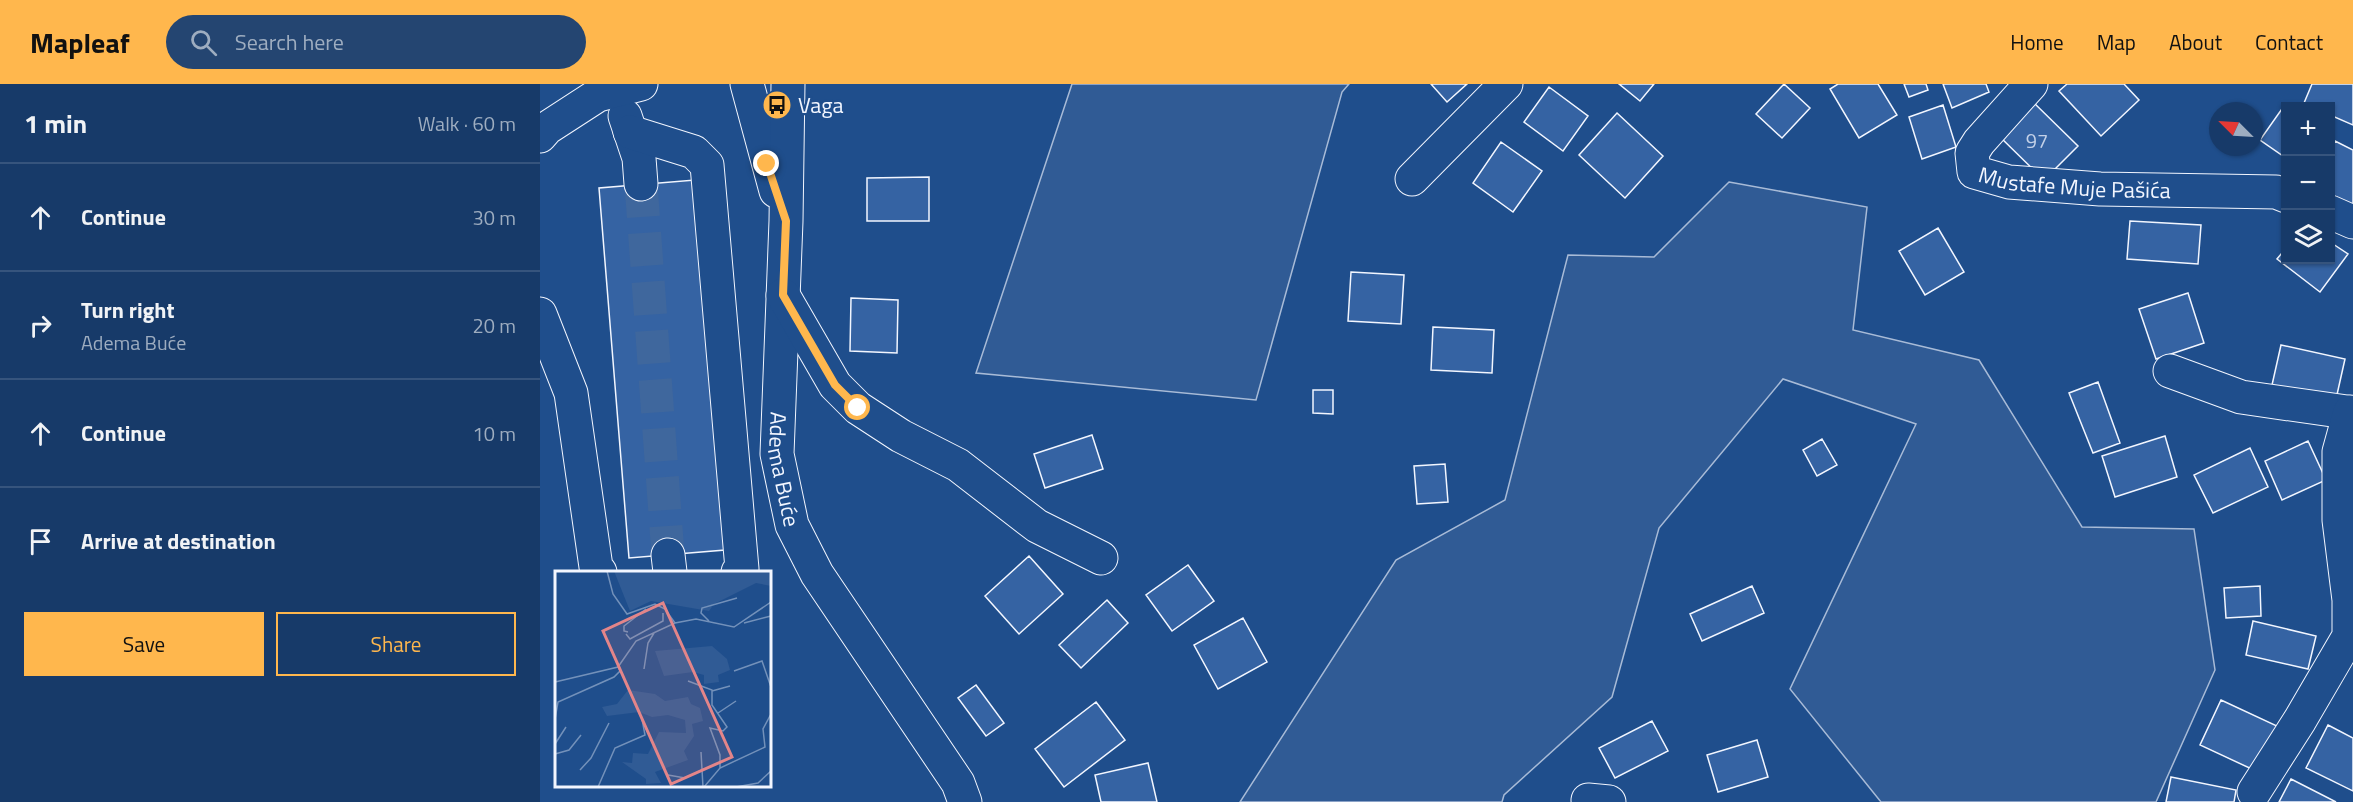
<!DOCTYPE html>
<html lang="en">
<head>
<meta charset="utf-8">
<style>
  :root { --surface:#173a69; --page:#244571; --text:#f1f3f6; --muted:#9eadc0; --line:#36547d; --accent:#ffb74d }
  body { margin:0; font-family:"Titillium Web",sans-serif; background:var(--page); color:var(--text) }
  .controls { position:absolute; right:18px; top:18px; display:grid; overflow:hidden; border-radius:0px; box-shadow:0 2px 4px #0004 }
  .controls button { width:54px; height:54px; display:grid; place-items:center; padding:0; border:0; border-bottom:2px solid var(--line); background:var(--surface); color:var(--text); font:30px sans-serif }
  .compass { position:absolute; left:1669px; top:18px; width:54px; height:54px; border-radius:50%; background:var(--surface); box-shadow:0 2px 4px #0004; rotate:294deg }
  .stop { position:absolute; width:18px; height:18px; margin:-14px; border:4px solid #ffb74d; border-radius:50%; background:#fff }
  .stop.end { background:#ffb74d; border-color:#fff; box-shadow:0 2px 6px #0008 }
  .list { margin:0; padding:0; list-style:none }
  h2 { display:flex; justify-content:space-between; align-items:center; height:78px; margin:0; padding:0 24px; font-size:26px }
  h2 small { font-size:20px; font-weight:400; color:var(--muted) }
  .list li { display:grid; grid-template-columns:39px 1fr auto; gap:18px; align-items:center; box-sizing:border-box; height:108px; padding:0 24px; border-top:2px solid var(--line) }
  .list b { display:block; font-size:22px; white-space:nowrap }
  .list p { margin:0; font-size:20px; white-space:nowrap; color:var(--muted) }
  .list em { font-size:20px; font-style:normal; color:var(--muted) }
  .actions { display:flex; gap:12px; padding:18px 24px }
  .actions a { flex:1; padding:14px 0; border:2px solid var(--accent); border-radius:0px; text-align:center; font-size:21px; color:var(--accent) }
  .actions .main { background:var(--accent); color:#111 }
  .icon { flex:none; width:33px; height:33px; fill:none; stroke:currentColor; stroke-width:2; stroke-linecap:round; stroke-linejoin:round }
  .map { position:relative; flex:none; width:1813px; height:718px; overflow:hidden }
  header { display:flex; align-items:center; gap:36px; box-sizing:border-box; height:84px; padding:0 30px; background:var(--accent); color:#111 }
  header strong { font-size:28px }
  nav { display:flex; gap:33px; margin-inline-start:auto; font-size:21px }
  .search { width:420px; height:54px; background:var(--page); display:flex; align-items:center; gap:15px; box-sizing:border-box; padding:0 21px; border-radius:33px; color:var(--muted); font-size:22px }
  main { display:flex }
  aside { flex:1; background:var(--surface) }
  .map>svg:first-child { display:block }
  .built { fill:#305b95; stroke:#a8bbd7; stroke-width:1.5 }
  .building { fill:#3563a3; stroke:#f2f6ff; stroke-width:1.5 }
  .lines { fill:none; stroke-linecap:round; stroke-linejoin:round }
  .minor-tunnel { stroke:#3f679d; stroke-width:33; stroke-dasharray:33 16; stroke-linecap:butt }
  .minor-casing { stroke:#f2f6ff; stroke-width:35 }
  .minor { stroke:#1f4e8c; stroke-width:33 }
  .route { stroke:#ffb74d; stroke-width:8 }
  .labels { text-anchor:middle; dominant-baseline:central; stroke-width:4.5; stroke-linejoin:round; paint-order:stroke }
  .number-label { font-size:20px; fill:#c3d1e8 }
  .poi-label { font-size:22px; fill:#f2f6ff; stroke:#1f4e8c; text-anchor:start }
  .street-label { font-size:22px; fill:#f2f6ff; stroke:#1f4e8c }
  .inset-road { fill:none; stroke:#7391ba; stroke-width:1.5 }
  .view { fill:#e38589; fill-opacity:0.15; stroke:#e38589; stroke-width:3 }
  .inset-edge { fill:none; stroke:#f2f6ff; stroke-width:3 }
</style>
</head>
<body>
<header>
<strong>Mapleaf</strong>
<div class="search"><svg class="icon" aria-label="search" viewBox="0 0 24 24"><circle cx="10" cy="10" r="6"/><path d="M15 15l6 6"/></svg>Search here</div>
<nav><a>Home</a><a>Map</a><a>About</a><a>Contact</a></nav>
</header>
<main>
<aside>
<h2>1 min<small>Walk · 60 m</small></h2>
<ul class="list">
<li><svg class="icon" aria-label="ahead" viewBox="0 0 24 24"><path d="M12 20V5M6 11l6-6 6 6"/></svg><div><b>Continue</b></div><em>30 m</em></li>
<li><svg class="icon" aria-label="right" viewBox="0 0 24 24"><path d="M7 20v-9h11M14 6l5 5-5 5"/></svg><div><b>Turn right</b><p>Adema Buće</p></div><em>20 m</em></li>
<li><svg class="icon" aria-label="ahead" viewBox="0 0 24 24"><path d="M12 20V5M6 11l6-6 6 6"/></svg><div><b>Continue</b></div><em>10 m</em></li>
<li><svg class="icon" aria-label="arrive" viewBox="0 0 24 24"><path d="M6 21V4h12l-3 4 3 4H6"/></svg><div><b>Arrive at destination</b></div></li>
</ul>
<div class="actions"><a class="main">Save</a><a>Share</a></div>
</aside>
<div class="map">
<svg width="1813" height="718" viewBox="0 0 1813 718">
  <rect width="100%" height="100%" fill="#1f4e8c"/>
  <path class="built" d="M532 0H809L802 8 716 316 436 289Z
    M1189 98 1327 123 1313 246 1439 276 1542 443 1654 445 1675 586 1616 718H1341L1250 605 1376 340 1243 295 1119 444 1072 613 964 711 962 718H700L856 476 965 416 1028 171 1114 173Z"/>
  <path class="building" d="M891 0H927L907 18Z
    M1079 0H1114L1100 17Z
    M1244 0 1270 24 1242 54 1216 30Z
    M1298 0H1338L1357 31 1319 54 1290 5Z
    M1364 0H1386L1388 6 1369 13Z
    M1403 0H1446L1449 8 1412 24Z
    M1527 0H1584L1599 16 1561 52 1519 7Z
    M1772 0H1813V41L1790 31V22H1771L1764 19Z
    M1009 3 1048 32 1023 67 984 38Z
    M1490 15 1538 62 1504 96 1456 49Z
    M1403 21 1416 63 1382 75 1369 33Z
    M1744 22 1746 23V74L1720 56Z
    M1077 29 1123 72 1085 114 1039 71Z
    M1795 57 1813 66V121L1790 110V66Z
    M961 58 1002 87 973 128 933 99Z
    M389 93V137H327V94Z
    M155 96 185 466 89 474 59 104Z
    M1590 137 1661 141 1658 180 1587 175Z
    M1398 144 1424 188 1385 211 1359 167Z
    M1790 158 1808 170 1780 208 1737 175 1746 164V176H1790Z
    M811 188 864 191 861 240 808 237Z
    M1648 209 1664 259 1616 275 1599 225Z
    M311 214 358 216 357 269 310 267Z
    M893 243 954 246 952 289 891 286Z
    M1741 261 1805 275 1796 315 1732 301Z
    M1558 298 1580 359 1553 369 1529 309Z
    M773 306H793V330L773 329Z
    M552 351 563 385 505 404 494 370Z
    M1625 352 1637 393 1575 413 1562 372Z
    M1282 355 1297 381 1277 392 1263 366Z
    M1768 357 1786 396 1742 416 1725 377Z
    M1710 364 1728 403 1673 429 1654 391Z
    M905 380 908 418 877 420 874 382Z
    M489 472 523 510 479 550 445 512Z
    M648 481 674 517 632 547 606 511Z
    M1212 502 1224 529 1162 557 1150 530Z
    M1720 502 1721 532 1686 534 1684 504Z
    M567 516 588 539 541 584 519 561Z
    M703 534 727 578 678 605 654 561Z
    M1713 537 1776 552 1768 585 1706 571Z
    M436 601 464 639 446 652 418 614Z
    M1681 616 1737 642 1716 687 1660 661Z
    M556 618 585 656 524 703 495 665Z
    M1112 637 1128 667 1075 694 1059 664Z
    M1788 641 1813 654V707L1766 684Z
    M1217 656 1228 693 1178 708 1167 671Z
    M608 679 617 718H561L555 691Z
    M1631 693 1696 706 1694 718H1626Z
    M1751 695 1796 718H1739Z"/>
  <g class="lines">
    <path class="minor-tunnel" d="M101 100 128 471"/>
    <g class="minor-casing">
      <g id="minor">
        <path d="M207 0 236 107"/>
        <path id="s1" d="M248 0 246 137 237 370 252 441 277 490 418 699 425 718"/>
        <path id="s2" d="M1491 0 1439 58 1432 69 1434 88 1469 98 1560 105 1736 108 1746 112"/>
        <path d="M85 32 99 74 101 100"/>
        <path d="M90 48 154 68 167 81 202 485 198 488"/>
        <path d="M0 52 7 44 58 11 101 0"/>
        <path d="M872 95 966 0"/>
        <path d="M1790 128 1813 138"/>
        <path d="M243 211 295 301 318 324 361 352 418 381 497 442 561 474"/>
        <path d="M0 230 31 309 56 483 60 488"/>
        <path d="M1630 287 1701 313 1813 329"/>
        <path d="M128 471 130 488"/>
        <path d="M1714 708 1760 636 1809 552V516L1799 436V368L1810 328"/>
        <path d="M1048 716 1069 718"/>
      </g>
    </g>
    <use href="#minor" class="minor"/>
  </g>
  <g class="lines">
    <path class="route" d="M227 80 246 137 243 211 295 301 318 324"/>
  </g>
  <defs>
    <g id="bus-disc" transform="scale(1.5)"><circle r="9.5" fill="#ffb74d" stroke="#1f4e8c"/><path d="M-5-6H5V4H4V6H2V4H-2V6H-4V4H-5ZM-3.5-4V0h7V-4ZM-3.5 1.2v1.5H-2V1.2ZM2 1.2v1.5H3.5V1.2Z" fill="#111"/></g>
  </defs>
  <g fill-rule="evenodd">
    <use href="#bus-disc" x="237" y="21"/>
  </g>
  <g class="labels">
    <g class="number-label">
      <text x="1497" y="56">97</text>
    </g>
    <g class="poi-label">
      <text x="258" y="21">Vaga</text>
    </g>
    <g class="street-label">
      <text stroke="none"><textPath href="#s2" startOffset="212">Mustafe Muje Pašića</textPath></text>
      <text stroke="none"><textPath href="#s1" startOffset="386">Adema Buće</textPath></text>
    </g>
  </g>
  <g transform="translate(15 487)">
    <rect width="216" height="216" fill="#1f4e8c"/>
    <path d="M59 0H214L216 15 201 12 159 33 154 40 96 30 75 40ZM157 75 172 88 175 99 163 104 164 111 149 113V104L138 101 109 105 100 80ZM73 119 100 123 110 130 133 126 136 133 145 137 148 150 137 153 139 165 129 180 133 189 100 201 106 212 91 213V208L67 191 77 192 78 182 93 183 104 161 131 162 130 149 113 144 97 146 84 141 52 145 47 136 62 133Z" fill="#305b95"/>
    <path class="inset-road" d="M52 0 58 23 72 43 100 33 110 38 120 52M154 50 146 42 147 37 182 27M189 52 216 45M73 61 69 60V55L91 38M71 63 75 68 108 50V42M89 98 93 72 99 62M179 100 207 90 216 116M133 110 157 119V134L172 156 168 160 155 157 165 184V197M0 111 63 96 81 70 120 52 141 48 179 56 216 31M157 120 175 115M163 142 181 130M0 148 3 131 59 106 65 100 63 96M0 173 11 156M146 181 148 216M0 183 14 179 26 164M25 199 36 187 54 152M113 204 130 207 149 198M43 216 60 177 90 164 87 148M149 216 165 197 210 176 208 158 216 143M181 216 203 212 216 200"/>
    <path class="view" d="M108 32 177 186 116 213 48 60Z"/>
    <rect width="216" height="216" class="inset-edge"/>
  </g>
</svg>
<div class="controls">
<button>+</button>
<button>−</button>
<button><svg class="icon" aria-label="layers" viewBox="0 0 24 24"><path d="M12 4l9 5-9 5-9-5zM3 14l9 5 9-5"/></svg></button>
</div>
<svg class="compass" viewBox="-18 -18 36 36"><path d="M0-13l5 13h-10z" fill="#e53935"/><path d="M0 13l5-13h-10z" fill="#9eadc0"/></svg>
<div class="stop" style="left:318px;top:324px"></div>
<div class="stop end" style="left:227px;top:80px"></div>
</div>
</main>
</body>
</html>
